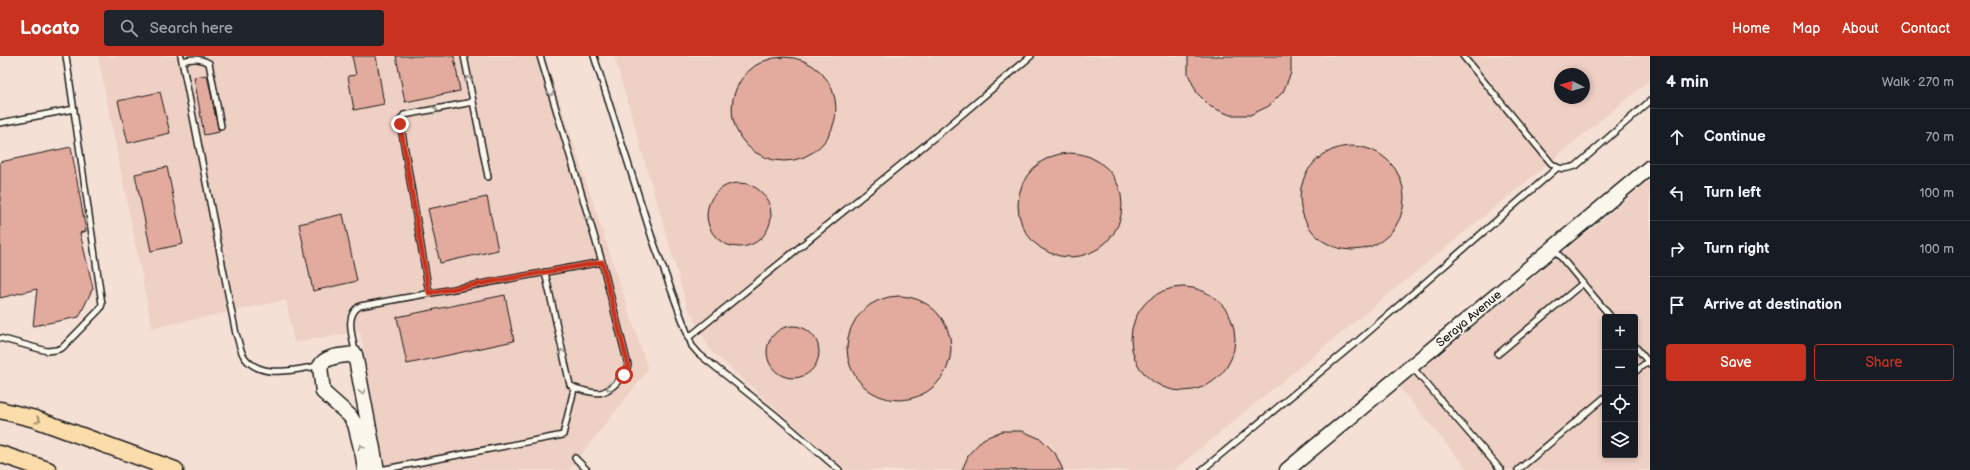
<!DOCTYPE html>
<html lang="en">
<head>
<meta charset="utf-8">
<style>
  :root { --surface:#171b24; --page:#20242c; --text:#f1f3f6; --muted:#9ea1a6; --line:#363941; --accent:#c8321e }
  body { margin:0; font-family:"Balsamiq Sans",sans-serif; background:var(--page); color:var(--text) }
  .controls { position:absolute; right:12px; bottom:12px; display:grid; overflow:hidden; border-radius:4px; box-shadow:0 2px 6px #0003 }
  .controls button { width:36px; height:36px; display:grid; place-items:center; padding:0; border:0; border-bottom:1px solid var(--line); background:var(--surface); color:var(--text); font:20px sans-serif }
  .compass { position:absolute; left:1554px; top:12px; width:36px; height:36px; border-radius:50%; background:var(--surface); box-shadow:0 2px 6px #0003; rotate:276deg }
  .stop { position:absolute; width:12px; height:12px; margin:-9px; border:3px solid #c8321e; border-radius:50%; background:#fff }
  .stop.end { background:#c8321e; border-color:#fff; box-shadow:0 1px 4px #0008 }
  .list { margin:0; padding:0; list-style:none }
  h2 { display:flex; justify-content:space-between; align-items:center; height:52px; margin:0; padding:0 16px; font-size:17px }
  h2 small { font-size:13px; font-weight:400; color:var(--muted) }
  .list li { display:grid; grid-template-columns:26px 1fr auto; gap:12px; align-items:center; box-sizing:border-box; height:56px; padding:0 16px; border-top:1px solid var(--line) }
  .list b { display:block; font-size:15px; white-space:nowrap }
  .list em { font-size:13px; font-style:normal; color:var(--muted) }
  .actions { display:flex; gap:8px; padding:12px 16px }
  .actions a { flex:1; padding:9px 0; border:1px solid var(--accent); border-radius:4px; text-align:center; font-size:14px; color:var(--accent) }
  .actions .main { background:var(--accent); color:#fff }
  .icon { flex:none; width:22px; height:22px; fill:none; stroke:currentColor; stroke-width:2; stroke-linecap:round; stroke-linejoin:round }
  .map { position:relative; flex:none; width:1650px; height:414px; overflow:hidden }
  header { display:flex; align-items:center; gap:24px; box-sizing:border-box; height:56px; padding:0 20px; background:var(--accent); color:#fff }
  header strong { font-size:19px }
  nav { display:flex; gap:22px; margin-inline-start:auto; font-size:14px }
  .search { width:280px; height:36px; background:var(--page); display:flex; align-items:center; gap:10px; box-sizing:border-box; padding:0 14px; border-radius:4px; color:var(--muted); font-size:15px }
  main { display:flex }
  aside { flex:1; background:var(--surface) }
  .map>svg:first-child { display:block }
  .built { fill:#efd0c4; fill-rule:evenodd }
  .building { fill:#e3aa9e; stroke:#1c1c1c }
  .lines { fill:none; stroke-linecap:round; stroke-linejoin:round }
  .lane-casing { stroke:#1c1c1c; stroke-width:8 }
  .secondary-casing { stroke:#1c1c1c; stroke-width:17 }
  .primary-casing { stroke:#1c1c1c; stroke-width:19 }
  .lane { stroke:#fbf7ec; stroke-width:5 }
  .secondary { stroke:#fbf7ec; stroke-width:14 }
  .primary { stroke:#faddab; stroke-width:16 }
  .oneway { stroke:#97948e }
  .oneway2 { stroke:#96866b }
  .route { stroke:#c8321e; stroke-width:5 }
  .labels { text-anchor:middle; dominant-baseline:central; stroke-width:3; stroke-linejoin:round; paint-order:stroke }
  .street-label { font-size:12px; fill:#1c1c1c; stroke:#fbf7ec }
</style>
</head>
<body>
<header>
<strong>Locato</strong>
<div class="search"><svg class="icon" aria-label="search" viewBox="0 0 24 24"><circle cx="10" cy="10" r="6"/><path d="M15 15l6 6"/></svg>Search here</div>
<nav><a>Home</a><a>Map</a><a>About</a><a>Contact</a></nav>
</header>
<main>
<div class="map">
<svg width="1650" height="414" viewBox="0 0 1650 414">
  <rect width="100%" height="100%" fill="#f4e0d5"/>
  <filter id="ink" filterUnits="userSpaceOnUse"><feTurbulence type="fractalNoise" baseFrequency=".025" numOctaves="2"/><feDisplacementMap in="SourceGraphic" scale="8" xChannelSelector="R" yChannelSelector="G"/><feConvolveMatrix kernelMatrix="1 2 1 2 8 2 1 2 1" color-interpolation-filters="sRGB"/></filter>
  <g filter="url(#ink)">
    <path class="built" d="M98 0H545L648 314 569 414H385L360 275 294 287 286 244 152 272Z
      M614 0H1650V24L1174 414H845L711 295 687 250ZM1560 18H1584V42H1560Z
      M1650 124V414H1468L1400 332ZM1605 261H1635V399H1605Z"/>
    <path class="building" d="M352 0H376L384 48 354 54 348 20 356 19Z
      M396 0H454L460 35 405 46Z
      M1188 0H1291V17L1283 36 1269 50 1250 59H1230L1211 51 1197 37 1188 18Z
      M732 53a52 52 0 1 1 104 0a52 52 0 1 1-104 0Z
      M207 19 219 76 204 79 194 21Z
      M160 36 170 77 128 87 118 45Z
      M1300 142a52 52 0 1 1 104 0a52 52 0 1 1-104 0Z
      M71 91 86 175 80 177 93 232 79 261 33 270 37 233 0 242V106Z
      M1018 149a52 52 0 1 1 104 0a52 52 0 1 1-104 0Z
      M167 111 183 188 151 195 135 118Z
      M707 159a32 32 0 1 1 64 0a32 32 0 1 1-64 0Z
      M487 141 498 194 440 207 428 153Z
      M343 158 357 225 313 235 299 168Z
      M1131 283a52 52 0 1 1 104 0a52 52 0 1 1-104 0Z
      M505 239 514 285 407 308 397 261Z
      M847 292a52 52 0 1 1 104 0a52 52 0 1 1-104 0Z
      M767 296a26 26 0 1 1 52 0a26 26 0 1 1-52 0Z
      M1002 375H1022L1041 383 1055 397 1063 414H962L969 398 983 383Z"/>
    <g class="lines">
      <g class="lane-casing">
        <path id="lane" d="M181 0 236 278C239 285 240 296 245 302 262 324 295 313 319 310
          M464 0 488 121
          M540 0 602 206 628 309C625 319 613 333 603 336 597 339 575 333 570 329L545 216
          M594 0 652 182 692 290 699 298 774 358 839 414
          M1463 0 1551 107C1560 115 1565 113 1576 110L1650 45
          M182 5C193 2 199 2 209 7L221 70
          M0 67 74 53
          M1554 193 1611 261
          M429 237 400 65 404 59 473 46
          M0 282 47 295 56 294 62 292 100 253 102 248 66 0
          M688 282 946 72 1031 0
          M1635 290 1650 308
          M355 296C353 281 344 259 360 250L602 206
          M1498 298 1583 227
          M1412 311 1501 414
          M1635 316 1648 305
          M575 402 587 414
          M380 414 563 379 574 333
          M1202 414 1359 284 1557 112
          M1518 414 1605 341"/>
      </g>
      <g class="secondary-casing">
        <path id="secondary" d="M365 414 363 400 355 368 350 360 323 336 320 310C326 299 344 300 355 298L377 414
          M1287 414 1650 111"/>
      </g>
      <g class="primary-casing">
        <path id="primary" d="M0 354 35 363 175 414
          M0 398 48 414"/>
      </g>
      <use href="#lane" class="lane"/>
      <use href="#secondary" class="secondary"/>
      <use href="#primary" class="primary"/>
    </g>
    <defs><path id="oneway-chevron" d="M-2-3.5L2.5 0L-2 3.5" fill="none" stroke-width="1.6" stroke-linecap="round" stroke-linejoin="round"/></defs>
    <g class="oneway">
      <use href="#oneway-chevron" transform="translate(468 23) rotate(-102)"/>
      <use href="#oneway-chevron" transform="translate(551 37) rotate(73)"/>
      <use href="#oneway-chevron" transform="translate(435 54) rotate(-11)"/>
      <use href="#oneway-chevron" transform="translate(588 162) rotate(73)"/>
      <use href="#oneway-chevron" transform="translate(562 296) rotate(-102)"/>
      <use href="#oneway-chevron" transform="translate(609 332) rotate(140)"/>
      <use href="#oneway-chevron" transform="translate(362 336) rotate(79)"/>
      <use href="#oneway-chevron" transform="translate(361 391) rotate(-106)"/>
    </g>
    <use class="oneway2" href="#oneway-chevron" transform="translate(38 364) rotate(18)"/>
  </g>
  <g class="lines" filter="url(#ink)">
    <path class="route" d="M400 68 429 237 602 206 628 309 624 319"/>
  </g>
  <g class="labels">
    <g class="street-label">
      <text transform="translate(1469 263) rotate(-40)">Seraya Avenue</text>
    </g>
  </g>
</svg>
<div class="controls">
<button>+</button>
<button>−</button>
<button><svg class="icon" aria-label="locate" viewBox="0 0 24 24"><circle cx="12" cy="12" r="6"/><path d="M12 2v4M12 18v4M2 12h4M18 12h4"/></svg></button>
<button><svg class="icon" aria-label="layers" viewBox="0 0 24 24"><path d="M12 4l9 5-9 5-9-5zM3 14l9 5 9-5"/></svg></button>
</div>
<svg class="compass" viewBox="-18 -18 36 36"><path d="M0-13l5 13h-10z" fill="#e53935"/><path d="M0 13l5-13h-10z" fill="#9ea1a6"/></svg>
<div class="stop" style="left:624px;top:319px"></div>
<div class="stop end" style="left:400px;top:68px"></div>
</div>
<aside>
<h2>4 min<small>Walk · 270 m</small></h2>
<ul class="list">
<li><svg class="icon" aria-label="ahead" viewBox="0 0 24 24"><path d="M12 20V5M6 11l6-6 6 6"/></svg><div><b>Continue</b></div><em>70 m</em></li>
<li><svg class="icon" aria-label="left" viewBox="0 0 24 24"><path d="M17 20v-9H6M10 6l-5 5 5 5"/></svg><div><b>Turn left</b></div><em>100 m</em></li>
<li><svg class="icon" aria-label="right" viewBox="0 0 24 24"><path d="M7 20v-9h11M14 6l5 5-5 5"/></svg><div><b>Turn right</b></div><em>100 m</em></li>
<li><svg class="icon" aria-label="arrive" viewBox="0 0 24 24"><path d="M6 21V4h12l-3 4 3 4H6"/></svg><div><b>Arrive at destination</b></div></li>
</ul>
<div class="actions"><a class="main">Save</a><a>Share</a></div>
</aside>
</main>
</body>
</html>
